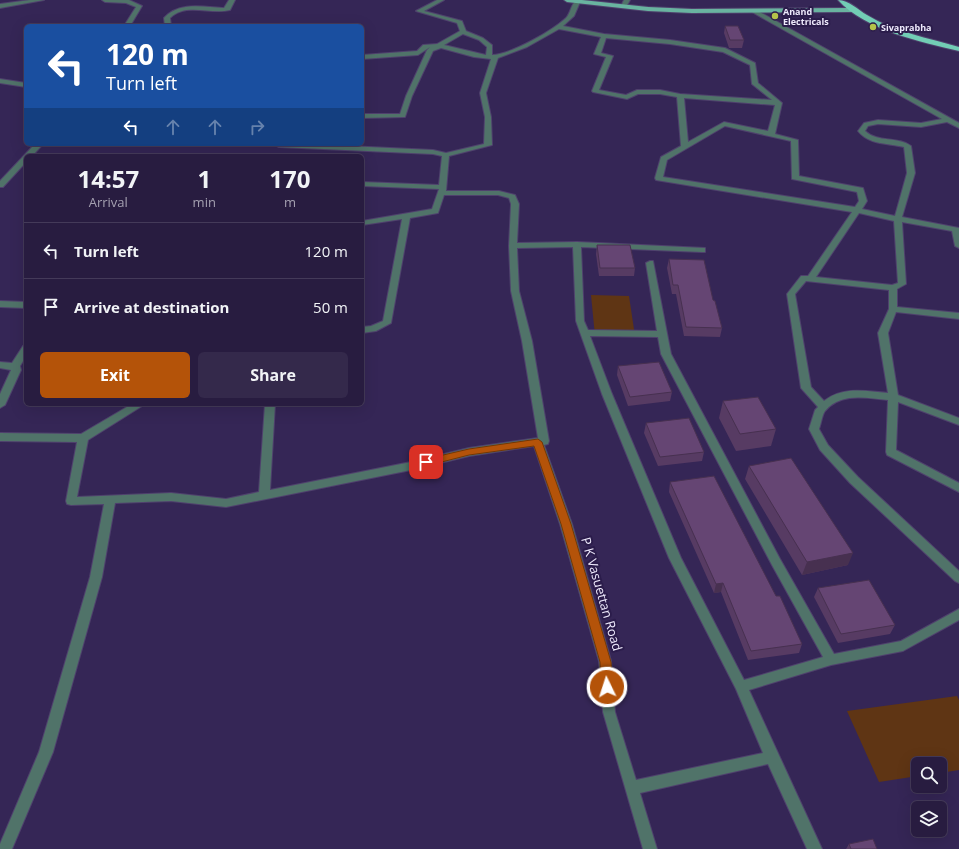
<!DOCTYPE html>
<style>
body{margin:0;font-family:"Open Sans",sans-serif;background:#34294b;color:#f1f3f6;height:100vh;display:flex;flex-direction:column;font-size:15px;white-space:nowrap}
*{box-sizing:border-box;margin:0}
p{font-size:13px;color:#a5a1b1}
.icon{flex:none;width:22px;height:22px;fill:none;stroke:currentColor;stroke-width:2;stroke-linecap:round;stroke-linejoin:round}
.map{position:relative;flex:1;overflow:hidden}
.details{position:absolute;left:24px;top:154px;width:340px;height:252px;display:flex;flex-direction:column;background:#281c40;border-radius:6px;box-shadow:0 4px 16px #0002,0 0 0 1px #443a59}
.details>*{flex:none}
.top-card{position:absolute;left:24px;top:24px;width:340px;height:122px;border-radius:6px;box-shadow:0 4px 16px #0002,0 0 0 1px #443a59;background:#1a4fa0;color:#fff;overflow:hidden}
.controls{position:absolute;left:911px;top:757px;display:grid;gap:8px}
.controls a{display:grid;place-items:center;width:36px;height:36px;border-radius:6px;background:#281c40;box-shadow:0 4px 16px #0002,0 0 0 1px #443a59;font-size:20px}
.pin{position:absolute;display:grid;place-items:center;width:34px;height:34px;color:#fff;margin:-17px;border-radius:8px;box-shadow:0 2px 6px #0006}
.me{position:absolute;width:44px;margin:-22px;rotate:356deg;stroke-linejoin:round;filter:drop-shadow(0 0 3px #0008)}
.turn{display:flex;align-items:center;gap:14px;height:84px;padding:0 16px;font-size:18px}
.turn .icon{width:52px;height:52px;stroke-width:2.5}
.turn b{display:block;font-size:28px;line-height:34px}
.lanes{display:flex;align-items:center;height:38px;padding:0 16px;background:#0003;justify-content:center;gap:20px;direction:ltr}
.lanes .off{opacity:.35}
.eta{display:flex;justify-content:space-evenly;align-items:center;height:68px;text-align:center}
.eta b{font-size:24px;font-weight:700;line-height:28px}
.cta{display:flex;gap:8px;margin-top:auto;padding:8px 16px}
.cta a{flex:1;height:46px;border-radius:6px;background:#b45309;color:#fff;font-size:16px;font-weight:700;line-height:46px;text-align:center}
.cta a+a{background:#34294b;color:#f1f3f6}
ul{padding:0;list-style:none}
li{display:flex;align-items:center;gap:12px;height:56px;padding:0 16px;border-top:1px solid #443a59}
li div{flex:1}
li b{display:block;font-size:15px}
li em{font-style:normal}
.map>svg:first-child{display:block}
.green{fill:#5f3514}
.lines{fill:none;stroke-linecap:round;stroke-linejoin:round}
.minor-casing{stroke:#4f416d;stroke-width:2}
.major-casing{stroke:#4f416d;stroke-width:2}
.highway-casing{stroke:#4f416d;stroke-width:2}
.minor{fill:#507369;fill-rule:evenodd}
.major{fill:#69b3a0;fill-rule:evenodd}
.highway{fill:#72cdb5;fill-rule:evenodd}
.wall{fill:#573b63}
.shaded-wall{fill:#473050}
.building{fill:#654573;stroke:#473050}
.route{fill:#b45309;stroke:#753606}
.poi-dot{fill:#b4c24a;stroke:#2b1c4b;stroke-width:1.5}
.labels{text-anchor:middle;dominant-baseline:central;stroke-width:4;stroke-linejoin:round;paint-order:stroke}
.far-poi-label{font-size:9px;font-weight:bold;fill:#eeeafc;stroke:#2b1c4b;text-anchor:start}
.near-street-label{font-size:13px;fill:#eeeafc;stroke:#2b1c4b}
</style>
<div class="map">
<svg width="959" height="849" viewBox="0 0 959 849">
<rect width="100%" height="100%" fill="#352656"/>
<g class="green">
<polygon points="591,295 629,296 635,336 595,336"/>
<polygon points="957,696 959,700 959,770 940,773 940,764 918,764 918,776 879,782 847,711"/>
</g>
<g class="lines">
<g class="minor-casing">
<g id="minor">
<polygon points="30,0 44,0 0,8 0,4"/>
<polygon points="102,0 129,0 142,6 130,26 124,26 136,7 126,3 105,2"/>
<path d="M229,0H235L230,10C210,15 186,2 170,18L171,26H165L164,18C179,1 204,7 224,8Z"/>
<path d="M437,0H444L424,11L462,21L466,31L483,38L492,45V55C512,54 552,31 566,18C571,13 571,3 577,0L580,2L574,16L563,26L604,34L670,40L725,48L755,63L758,83L782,103L775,134L798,140L799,176L863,188L867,201L862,209L895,216L907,173L904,147C887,143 869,145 858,131L864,123L878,120L921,123L942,119L752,12V10H756L959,123V128L947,122L921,127L878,124L868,126L865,131C878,143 898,136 911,146L915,173L902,217L959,228V248L955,246L952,231L902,222L906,284L897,289V307L959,313V319L896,312L888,333L898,395L959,418V425L898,402L896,450L959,483V492L887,455L886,452L888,400C866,398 841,392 825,411C822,415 821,424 819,429L828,445L858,477L959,571V583L955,581L850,483L820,450L809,429L815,410L818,407L801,388L787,294L801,276H808L852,212L656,180L655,178L661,157L681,146L677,97L660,94H638L627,99L593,92L592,91L606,57L594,54L601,37L559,29L527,47L498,58L486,93L491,117L492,145L449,156L446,191H499L515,195L519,204L517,243L577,242L705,248V252H702L581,247L584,321L588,330L657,331L646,263L650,261H653L671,354L780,559L834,654L901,641L959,609V620L903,651L831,665L749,690L822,849H807L768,764L640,793L657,849H643L603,712L599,661L560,524L534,446L469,456L411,470L226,507L171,501L115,503L102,577L53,752L12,849H0V844L39,752L90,577L104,504L71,505L67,504L66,501L77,442L0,441V433L81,434L132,404H144L142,406L88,440L77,497L171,493L226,499L259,492L265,404H275L270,490L411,462L469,448L538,438L522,341L511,291L509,246L511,204L509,198L498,195H444L438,213L410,218L391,323L376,331L362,333V327L371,326L383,321L402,219L362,225V221L432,209L439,189L362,186V182L439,185L442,156L433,154L279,147L275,145L304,144L433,150L446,153L484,144L485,117L480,93L491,59L474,57L441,48L433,51L412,96L405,117L362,118V114H400L406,96L427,50L430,47L418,55L362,59V55L417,51L423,45L437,44L460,31L457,23L416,11ZM463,34L479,40L487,47L486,55L444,45ZM606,38L670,44L723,52L750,65L752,84L772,100L680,94L660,90H637L626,95L599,90L613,56L601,53ZM684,98L775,105L768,131L724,122L688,142ZM725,126L791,141L792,179L857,192L859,201L855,207L663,177L667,160ZM859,213L894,221L898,283L892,285L816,277ZM573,247L576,321L602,394L669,558L736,689L763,753L636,780L615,712L611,661L572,524L544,445L548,444L549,441L532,341L519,291L517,248ZM806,281L889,290V309L878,333L888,393C865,391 843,386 824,401L811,387L795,294ZM590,336L658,337L661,354L772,565L823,657L744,680L681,558L612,394Z"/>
<polygon points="624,0 630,0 626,7 624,8 621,6"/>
<polygon points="0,79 26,83 26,87 0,83"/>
<polygon points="35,144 43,144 32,156 26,156 26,162 3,187 0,187 0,181"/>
<polygon points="0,301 26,302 26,308 0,307"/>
<polygon points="26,345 26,356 20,366 21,370 5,405 0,408 0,394 11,370 0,368 0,362 12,363 23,346"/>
</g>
</g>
<g class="major-casing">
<polygon id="major" points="564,0 582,0 648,7 692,9 851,8 854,10 851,12 692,13 648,11 567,2"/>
</g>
<g class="highway-casing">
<path id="highway" d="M838,0C849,0 858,10 867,15C895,32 928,38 959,47V51C921,42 865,30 838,0Z"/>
</g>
<use href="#minor" class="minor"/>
<use href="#major" class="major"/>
<use href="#highway" class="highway"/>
</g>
<g class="wall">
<polygon points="725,26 744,40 742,48 729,48 724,33"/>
<polygon points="597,245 635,268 634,276 599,276 596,254"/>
<polygon points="669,259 713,300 722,328 720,337 684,336 676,294 672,294 667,268"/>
<polygon points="618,366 672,392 670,401 628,406 617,375"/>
<polygon points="723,401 776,429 771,446 736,451 719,418"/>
<polygon points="646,423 704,452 702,461 658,466 644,433"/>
<polygon points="749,466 848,565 802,575 745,479"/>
<polygon points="670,482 776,596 802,644 799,653 748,660 721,592 714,593 669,492"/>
<polygon points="818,588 895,625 890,634 838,643 814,597"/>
<polygon points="849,844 877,849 846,849"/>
</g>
<g class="shaded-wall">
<polygon points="853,553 848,565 802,575 807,562"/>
<polygon points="723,583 721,592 714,593 716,584"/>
</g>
<g class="building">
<polygon points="725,26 738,26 744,40 730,40"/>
<polygon points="597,245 630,245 635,268 600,268"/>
<polygon points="669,259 704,260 713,300 715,301 722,328 686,327 678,285 673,285"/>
<polygon points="659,362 672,392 630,397 618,366"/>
<polygon points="758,397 776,429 740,434 723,401"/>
<polygon points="689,418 704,452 660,457 646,423"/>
<polygon points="791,458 853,553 807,562 749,466"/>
<polygon points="714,476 776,596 780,596 802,644 751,651 723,583 716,584 670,482"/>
<polygon points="869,580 895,625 841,634 818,588"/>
<polygon points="873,839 877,849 851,849 849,844"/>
</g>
<polygon class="route" points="538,439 542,442 571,524 611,662 613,687 611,690 607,692 603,690 601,687 600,662 561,524 534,446 469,455 426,466 421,462 426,459 469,449"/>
<g class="poi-dot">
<circle cx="775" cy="16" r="4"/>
<circle cx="873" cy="27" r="4"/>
</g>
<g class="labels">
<g class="far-poi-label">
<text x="783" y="11">Anand<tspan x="783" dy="10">Electricals</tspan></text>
<text x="881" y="27">Sivaprabha</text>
</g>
<g class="near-street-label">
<text transform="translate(602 594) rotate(74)">P K Vasuettan Road</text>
</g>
</g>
</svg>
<div class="controls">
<a><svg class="icon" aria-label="search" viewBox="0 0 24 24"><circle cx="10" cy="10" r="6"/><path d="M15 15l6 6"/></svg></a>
<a><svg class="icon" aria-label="layers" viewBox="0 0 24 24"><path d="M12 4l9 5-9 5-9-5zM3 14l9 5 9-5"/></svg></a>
</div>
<div class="pin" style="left:426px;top:462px;background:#d93025"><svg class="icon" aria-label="arrive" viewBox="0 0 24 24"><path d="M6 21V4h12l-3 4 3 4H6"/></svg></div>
<svg class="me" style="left:607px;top:687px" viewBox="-20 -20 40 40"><circle r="17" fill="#b45309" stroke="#fff" stroke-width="3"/><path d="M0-11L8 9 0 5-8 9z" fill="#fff"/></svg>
<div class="top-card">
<div class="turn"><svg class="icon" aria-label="left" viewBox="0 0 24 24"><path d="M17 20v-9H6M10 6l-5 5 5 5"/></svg><div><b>120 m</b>Turn left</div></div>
<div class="lanes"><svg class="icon" aria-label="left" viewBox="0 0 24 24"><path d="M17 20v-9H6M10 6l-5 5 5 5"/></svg><svg class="icon off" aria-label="ahead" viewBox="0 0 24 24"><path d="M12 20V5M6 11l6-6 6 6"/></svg><svg class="icon off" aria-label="ahead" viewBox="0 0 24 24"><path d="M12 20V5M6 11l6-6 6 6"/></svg><svg class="icon off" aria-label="right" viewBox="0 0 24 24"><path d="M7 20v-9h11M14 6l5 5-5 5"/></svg></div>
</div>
<section class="details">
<div class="eta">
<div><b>14:57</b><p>Arrival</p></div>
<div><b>1</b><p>min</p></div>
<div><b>170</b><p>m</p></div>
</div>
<ul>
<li><svg class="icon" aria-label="left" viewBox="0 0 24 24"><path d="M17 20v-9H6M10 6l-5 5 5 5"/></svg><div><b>Turn left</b></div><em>120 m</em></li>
<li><svg class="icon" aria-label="arrive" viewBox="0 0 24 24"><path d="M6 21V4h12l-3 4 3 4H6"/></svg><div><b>Arrive at destination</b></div><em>50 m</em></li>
</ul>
<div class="cta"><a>Exit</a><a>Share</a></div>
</section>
</div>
